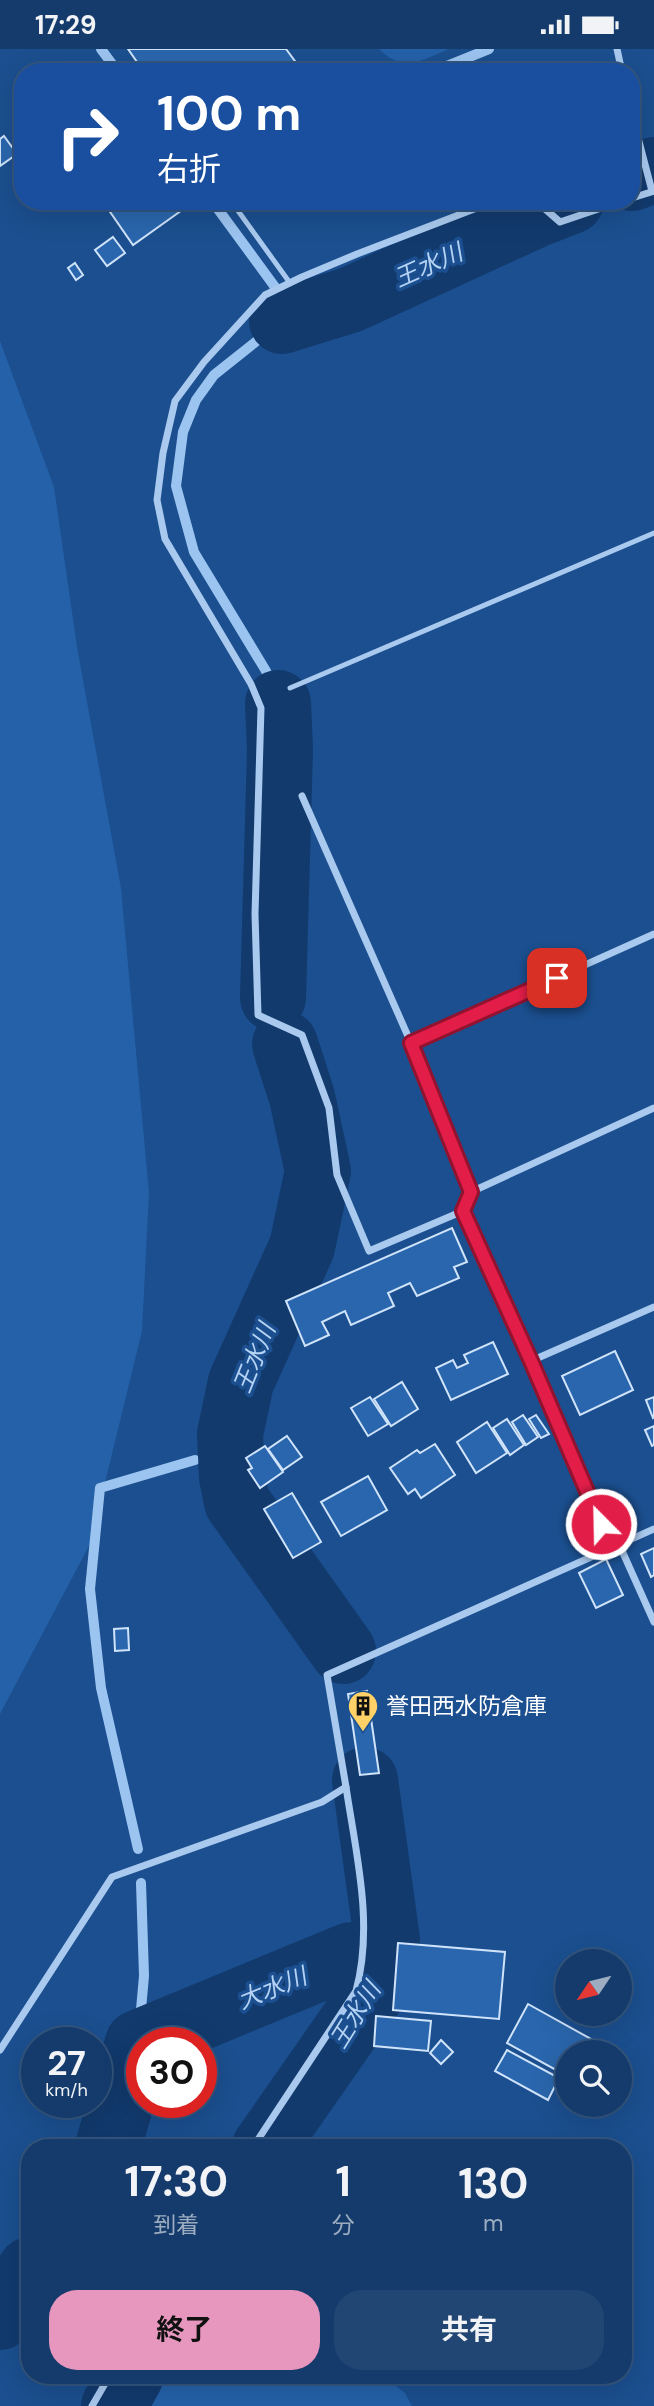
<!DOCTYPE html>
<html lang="ja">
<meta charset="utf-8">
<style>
body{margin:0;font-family:"DM Sans","Noto Sans JP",sans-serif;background:#214673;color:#f1f3f6;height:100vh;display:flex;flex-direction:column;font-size:26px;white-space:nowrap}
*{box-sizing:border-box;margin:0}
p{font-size:23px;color:#9dadc1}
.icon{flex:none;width:38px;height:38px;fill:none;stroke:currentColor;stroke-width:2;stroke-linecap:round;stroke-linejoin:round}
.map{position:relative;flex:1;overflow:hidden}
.drawer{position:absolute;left:21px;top:2090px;width:611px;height:245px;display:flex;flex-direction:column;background:#143b6b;border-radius:28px;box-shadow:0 7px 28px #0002,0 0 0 2px #33557e}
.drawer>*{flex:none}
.hud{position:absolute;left:14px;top:14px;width:626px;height:147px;border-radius:28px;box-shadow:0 7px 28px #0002,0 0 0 2px #33557e;background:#1a4fa0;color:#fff;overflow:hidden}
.needle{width:46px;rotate:235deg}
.controls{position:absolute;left:555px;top:1900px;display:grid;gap:14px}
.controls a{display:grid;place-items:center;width:77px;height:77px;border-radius:50%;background:#143b6b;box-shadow:0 7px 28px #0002,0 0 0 2px #33557e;font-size:35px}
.speed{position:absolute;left:21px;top:1978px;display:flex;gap:14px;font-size:35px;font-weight:700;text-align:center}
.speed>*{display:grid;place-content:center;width:91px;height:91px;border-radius:50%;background:#143b6b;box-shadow:0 7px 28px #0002,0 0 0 2px #33557e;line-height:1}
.speed small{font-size:18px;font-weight:400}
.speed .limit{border:10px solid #d22;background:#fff;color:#111}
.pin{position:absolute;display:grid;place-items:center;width:60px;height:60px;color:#fff;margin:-30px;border-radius:14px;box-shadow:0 4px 10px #0006}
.me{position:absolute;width:77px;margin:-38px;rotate:337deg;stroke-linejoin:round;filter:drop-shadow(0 0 5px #0008)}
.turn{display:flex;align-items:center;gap:24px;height:147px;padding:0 28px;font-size:32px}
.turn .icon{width:91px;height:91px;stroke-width:2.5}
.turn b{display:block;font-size:49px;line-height:60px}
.eta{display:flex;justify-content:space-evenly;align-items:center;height:119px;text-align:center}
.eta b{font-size:42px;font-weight:700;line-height:49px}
.cta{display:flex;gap:14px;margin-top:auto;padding:14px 28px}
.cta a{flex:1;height:80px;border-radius:28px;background:#e797bd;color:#111;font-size:28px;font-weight:700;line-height:80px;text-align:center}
.cta a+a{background:#214673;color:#f1f3f6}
.status{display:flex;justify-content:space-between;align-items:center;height:49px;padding:0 35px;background:#143b6b;direction:ltr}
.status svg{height:19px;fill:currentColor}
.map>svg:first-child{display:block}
.green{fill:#2461a8}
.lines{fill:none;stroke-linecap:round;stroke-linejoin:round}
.stream{stroke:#9cc4f0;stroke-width:10}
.river{stroke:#123a6d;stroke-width:66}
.building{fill:#2a66ad;stroke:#cfe3fa;stroke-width:2}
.lane{stroke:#a9c9ee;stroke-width:5}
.street{stroke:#a9c9ee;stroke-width:7}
.route-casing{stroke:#92132f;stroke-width:18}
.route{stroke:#e11d48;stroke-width:12}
.labels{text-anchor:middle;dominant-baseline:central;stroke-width:7;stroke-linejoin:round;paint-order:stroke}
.poi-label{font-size:23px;fill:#fff;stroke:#1b4f8f;text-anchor:start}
.water-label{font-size:24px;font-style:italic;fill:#b5d3f5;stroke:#1b4f8f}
</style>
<div class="status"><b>17:29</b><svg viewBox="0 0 49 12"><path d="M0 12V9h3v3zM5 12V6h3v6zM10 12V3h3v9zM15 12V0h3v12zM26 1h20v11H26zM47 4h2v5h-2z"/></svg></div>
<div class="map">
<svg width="654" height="2357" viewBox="0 0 654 2357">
<rect width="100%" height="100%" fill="#1b4f8f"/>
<g class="green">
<path d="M379,0H449C421,11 404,25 379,0Z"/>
<polygon points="0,292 54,438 77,598 121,839 149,1144 142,1282 90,1495 0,1665"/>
<polygon points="135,2326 382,2326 405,2344 412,2357 119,2357"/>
</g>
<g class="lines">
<g class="stream">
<polyline points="101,0 118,23"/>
<polyline points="432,23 489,0"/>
<polyline points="212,152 275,238 282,272 214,326 196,351 183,383 176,437 194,503 266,622 278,654"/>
<polyline points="223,1404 230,1402"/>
<polyline points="138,1800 101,1639 90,1540 100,1439 195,1411"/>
<polyline points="138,1994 144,1927 141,1834"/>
</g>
<g class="river">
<polyline points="632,129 654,121"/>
<polyline points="282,272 350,251 535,166 571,152"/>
<polyline points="273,949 280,701 278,654"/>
<polyline points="285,995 302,1048 318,1122 302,1198 241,1333 230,1385 232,1428 237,1453 343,1602"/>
<polyline points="108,2098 138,1994 351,1906"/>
<polyline points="265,2098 378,1936 387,1891 365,1731"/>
<polyline points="0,2268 30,2221"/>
<polyline points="114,2357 131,2326"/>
</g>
</g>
<g class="building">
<polygon points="128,0 286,0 303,23 163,23 161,21 159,23 144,23"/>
<polygon points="4,87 17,105 0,117 0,90"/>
<polygon points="114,152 191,152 192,154 133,196 106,157"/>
<polygon points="113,188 125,204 107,217 95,201"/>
<polygon points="75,214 83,226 76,231 68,219"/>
<polygon points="452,1179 467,1213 454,1218 459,1229 417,1247 410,1234 388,1244 394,1257 351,1276 345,1262 322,1273 329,1286 305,1297 286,1252"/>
<polygon points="493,1293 508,1325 451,1351 436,1319 453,1311 457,1319 468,1314 464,1306"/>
<polygon points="615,1302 633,1341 580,1366 562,1327"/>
<polygon points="402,1333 418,1360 391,1377 374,1350"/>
<polygon points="370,1348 388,1375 368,1387 351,1359"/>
<polygon points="654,1348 654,1368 653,1369 646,1351"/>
<polygon points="523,1366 538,1388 526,1396 512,1373"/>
<polygon points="536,1366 549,1385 541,1389 529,1370"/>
<polygon points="507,1370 524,1396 510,1406 493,1379"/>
<polygon points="487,1373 507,1404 476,1424 457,1393"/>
<polygon points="654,1377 654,1396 652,1397 645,1381"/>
<polygon points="287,1387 302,1408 283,1421 268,1400"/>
<polygon points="435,1395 455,1426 421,1449 415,1440 408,1445 390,1419 417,1401 420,1404"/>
<polygon points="265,1397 283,1423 260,1439 248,1421 252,1419 246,1409"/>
<polygon points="368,1427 387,1461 341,1487 321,1453"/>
<polygon points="292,1444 321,1493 293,1509 264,1460"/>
<polygon points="654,1499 654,1526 651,1528 641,1505"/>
<polygon points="606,1510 623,1546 596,1559 579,1524"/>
<polygon points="128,1579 129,1601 115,1602 114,1580"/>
<polygon points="367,1642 379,1724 360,1726 348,1645"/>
<polygon points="398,1894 505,1903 499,1970 393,1961"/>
<polygon points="528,1955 609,2000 607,2004 567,2004 567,2027 507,1994"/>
<polygon points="376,1967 431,1972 428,2002 374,1997"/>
<polygon points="441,1991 453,2003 441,2015 430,2004"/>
<polygon points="507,2001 559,2029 548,2051 495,2022"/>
</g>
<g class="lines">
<g class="lane">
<polyline points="231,152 290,234"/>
<polyline points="290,639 654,484"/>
</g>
<g class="street">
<polyline points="617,0 622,23"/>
<polyline points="632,66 652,142"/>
<polyline points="632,149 654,142"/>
<polyline points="536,152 560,173 622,152"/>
<polyline points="302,747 411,994 471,1143 463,1162 531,1312 611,1499"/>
<polyline points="411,994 654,885"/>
<polyline points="471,1143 654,1059"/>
<polyline points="463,1162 369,1202 337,1126 329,1059 302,986 258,966 255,865 261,659 251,635 165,490 157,451 163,404 175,352 204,313 265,246 302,228 357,205 495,152"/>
<polyline points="531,1312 654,1258"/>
<polyline points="619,1495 654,1573"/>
<polyline points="0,2001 112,1828 322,1753 346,1738 327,1626 654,1480"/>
<path d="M253,2098L356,1942C374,1875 356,1805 346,1738"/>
<polyline points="92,2357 110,2326"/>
</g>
</g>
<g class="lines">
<g class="route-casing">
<polyline id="route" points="557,929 411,994 471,1143 463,1162 531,1312 601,1475"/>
</g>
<use href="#route" class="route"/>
</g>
<defs>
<g id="building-pin" transform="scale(1.575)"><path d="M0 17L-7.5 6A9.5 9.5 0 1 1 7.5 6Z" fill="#ffd166" stroke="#1b4f8f"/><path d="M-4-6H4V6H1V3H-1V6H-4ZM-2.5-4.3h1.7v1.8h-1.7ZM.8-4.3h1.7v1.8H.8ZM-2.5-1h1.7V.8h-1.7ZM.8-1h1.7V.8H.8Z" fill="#111"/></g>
</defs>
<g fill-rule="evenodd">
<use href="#building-pin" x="363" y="1657"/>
</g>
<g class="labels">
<g class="poi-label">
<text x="386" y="1657">誉田西水防倉庫</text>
</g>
<g class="water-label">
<text transform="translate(428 216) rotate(-24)">王水川</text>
<text transform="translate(254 1309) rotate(-68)">王水川</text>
<text transform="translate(272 1939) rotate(-22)">大水川</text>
<text transform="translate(355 1966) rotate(-58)">王水川</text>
</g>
</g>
</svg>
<div class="controls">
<a><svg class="needle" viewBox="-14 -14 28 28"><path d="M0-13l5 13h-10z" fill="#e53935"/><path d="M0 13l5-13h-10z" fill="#9dadc1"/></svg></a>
<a><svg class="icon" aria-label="search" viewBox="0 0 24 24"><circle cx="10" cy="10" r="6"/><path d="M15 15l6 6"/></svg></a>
</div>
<div class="speed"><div>27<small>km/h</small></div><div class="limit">30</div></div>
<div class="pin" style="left:557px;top:929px;background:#d93025"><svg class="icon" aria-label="arrive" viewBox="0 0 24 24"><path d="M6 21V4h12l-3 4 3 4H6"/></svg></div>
<svg class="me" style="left:601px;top:1475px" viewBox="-20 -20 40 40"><circle r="17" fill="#e11d48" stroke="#fff" stroke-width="3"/><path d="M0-11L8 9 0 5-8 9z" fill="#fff"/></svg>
<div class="hud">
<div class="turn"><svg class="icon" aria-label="right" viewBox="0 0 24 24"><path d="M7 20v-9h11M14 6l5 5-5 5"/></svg><div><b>100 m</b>右折</div></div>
</div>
<section class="drawer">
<div class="eta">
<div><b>17:30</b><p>到着</p></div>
<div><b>1</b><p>分</p></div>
<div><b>130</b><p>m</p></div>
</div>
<div class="cta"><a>終了</a><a>共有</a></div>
</section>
</div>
